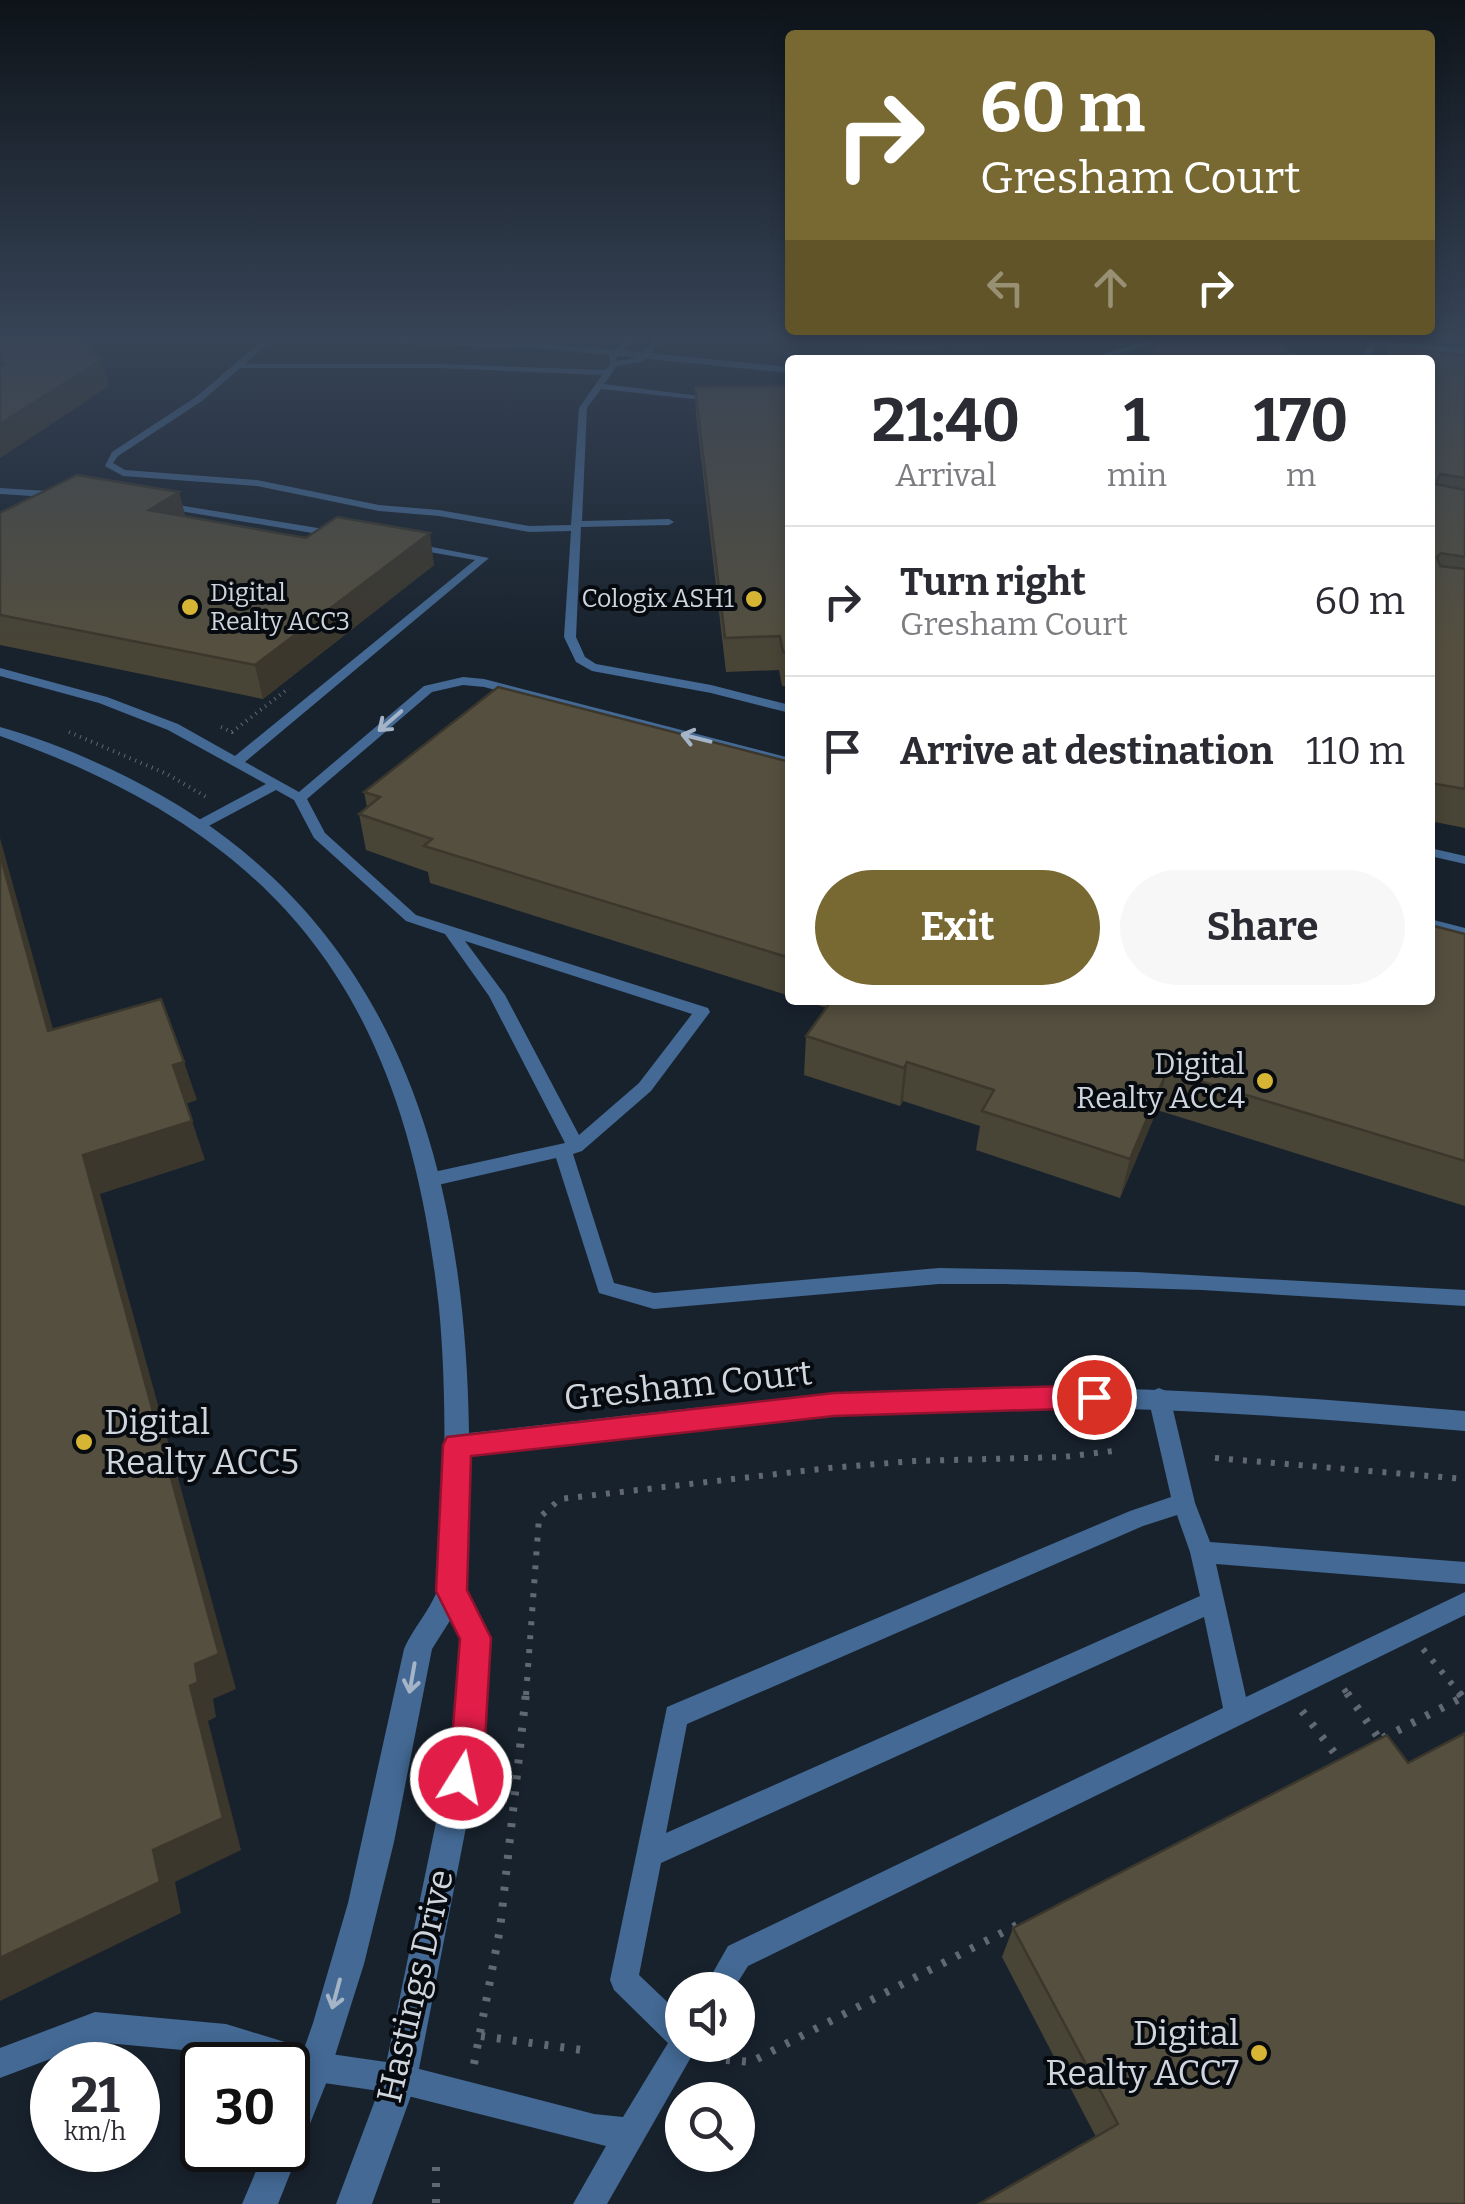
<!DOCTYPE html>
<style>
body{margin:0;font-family:Bitter,serif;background:#f7f7f7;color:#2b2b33;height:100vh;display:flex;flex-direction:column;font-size:38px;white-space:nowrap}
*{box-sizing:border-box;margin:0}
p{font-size:32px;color:#7c7c81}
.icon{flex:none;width:55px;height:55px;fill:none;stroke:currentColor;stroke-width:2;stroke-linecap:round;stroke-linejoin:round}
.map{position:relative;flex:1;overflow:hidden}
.panel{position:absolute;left:785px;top:355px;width:650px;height:650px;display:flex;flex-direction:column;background:#fff;border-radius:10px;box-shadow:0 5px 15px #0003}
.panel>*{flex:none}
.banner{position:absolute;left:785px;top:30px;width:650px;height:305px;border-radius:10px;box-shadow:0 5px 15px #0003;background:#786933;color:#fff;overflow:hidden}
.fabs{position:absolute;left:665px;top:1972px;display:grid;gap:20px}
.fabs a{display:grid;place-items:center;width:90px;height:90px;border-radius:50%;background:#fff;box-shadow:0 5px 15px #0003;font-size:50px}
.speed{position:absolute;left:30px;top:2042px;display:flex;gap:20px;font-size:50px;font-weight:700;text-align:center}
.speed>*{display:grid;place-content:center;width:130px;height:130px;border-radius:50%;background:#fff;box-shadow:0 5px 15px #0003;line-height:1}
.speed small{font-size:25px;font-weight:400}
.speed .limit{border:5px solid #111;border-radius:15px;background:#fff;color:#111}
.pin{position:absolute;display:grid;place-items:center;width:85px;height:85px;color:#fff;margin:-42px;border:5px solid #fff;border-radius:50%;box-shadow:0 2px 10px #0007}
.me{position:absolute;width:110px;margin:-55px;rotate:10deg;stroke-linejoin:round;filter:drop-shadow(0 0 8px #0008)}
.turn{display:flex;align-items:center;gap:35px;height:210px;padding:0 30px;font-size:45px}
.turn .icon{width:130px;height:130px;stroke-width:2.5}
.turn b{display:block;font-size:70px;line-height:85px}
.lanes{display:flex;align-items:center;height:95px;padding:0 30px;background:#0003;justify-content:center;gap:50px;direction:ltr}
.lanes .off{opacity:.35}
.eta{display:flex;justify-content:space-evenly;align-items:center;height:170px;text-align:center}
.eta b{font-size:60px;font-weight:700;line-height:70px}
.primary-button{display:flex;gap:20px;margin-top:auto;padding:20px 30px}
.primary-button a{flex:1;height:115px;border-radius:60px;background:#786933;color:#fff;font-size:40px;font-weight:700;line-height:115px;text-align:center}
.primary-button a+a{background:#f7f7f7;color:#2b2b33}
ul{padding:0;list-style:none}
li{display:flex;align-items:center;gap:30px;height:150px;padding:0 30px;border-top:2px solid #e1e1e2}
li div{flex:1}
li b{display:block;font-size:38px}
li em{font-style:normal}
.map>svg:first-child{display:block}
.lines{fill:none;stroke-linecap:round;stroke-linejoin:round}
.path-far2{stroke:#606872;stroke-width:4;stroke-dasharray:1 5;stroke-linecap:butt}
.path-far1{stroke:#606872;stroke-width:6;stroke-dasharray:4 10;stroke-linecap:butt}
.path{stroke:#606872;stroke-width:8;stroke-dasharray:4 12;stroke-linecap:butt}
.lane{fill:#436994;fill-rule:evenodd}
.street{fill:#436994;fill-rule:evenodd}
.wall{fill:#484436}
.shaded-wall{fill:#3b372c}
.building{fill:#544f3f;stroke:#3b372c;stroke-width:2.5}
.oneway{stroke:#a5b5c7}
.route{fill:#e11d48;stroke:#92132f;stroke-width:2.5}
.poi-dot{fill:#d6b534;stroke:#070b10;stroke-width:4}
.labels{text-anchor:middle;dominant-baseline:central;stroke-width:8;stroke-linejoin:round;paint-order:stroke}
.far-poi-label{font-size:25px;fill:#cfd5dd;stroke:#070b10;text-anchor:start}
.poi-label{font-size:30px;fill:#cfd5dd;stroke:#070b10;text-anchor:end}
.near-street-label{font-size:35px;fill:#cfd5dd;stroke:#070b10}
.near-poi-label{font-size:35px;fill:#cfd5dd;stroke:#070b10;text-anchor:start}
</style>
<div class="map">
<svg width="1465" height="2204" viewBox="0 0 1465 2204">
<rect width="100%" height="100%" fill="#18222d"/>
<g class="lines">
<g class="path-far2">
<polyline points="221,727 232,732 289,688"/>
<polyline points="69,732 167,774 208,798"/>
</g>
<g class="path-far1">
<polyline points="1215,1458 1465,1479"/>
<polyline points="1423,1649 1461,1695"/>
<polyline points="1344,1689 1348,1695"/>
<polyline points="526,1695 539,1518 560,1499 829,1468 914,1461 1063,1457 1113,1451"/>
</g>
<g class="path">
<polyline points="1347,1693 1380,1740"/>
<polyline points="1459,1693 1462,1697"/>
<polyline points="1302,1711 1340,1760"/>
<polyline points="1383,1738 1465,1696"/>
<polyline points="481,2036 589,2051"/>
<polyline points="726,2060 751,2062 1017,1925"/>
<polyline points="474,2064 500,1929 526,1693"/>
<polyline points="436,2167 436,2204"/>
</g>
<g class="lane">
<path d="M264,339L272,340L245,364H439L605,370L610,364L609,355L627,339H636L616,358L617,361L636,358L656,339H665L642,362L617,366L604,384L724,399L720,402L601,389L587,408L582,521L669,519L674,522L669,525L581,527L576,637L585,657L596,664L711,685L790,705V713L711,693L592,671L576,662L564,637L571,531L529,532L439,516L379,511L257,486L123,476L105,466L112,452L196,397ZM240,368H439L602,375L579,408L571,525L529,526L439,510L379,505L257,480L125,470L113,463L118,456L202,401Z"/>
<polygon points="1369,343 1376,345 1369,360 1361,360"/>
<polygon points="1264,351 1329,358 1333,360 1261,355"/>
<polygon points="0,488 64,492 69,495 64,498 0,494"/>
<polygon points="160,502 336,531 341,534 336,537 156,507 155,505"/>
<path d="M411,543L489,558L245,762L299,792L424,686L463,677L484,679L790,758V766L484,687L463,685L432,692L307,799L325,833L416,915L708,1008L710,1012L651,1091L582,1151L573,1154L614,1283L654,1293L939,1268L1137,1272L1465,1290V1306L1202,1290L1005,1284H939L654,1309L599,1293L556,1158L429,1187L422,1185L420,1180L422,1175L429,1173L565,1143L489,996L445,934L406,921L314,838L294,800L276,790L203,829H193V823L266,784L168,730L99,703L0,676V668L107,697L178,724L235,756L475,560L407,548V544ZM465,941L692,1014L639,1083L579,1135L505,995Z"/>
<polygon points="1430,848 1465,856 1465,864 1430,856"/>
<polygon points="1430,919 1465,928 1465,938 1430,929"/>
<path d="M1159,1388L1166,1391L1170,1397L1195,1503L1210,1542L1465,1562V1584L1216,1564L1246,1697L1465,1592V1615L748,1966L733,1990H703L728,1946L1223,1708L1204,1617L661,1863L639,1975L682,2016V2045H698L607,2204H573L606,2146L400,2094L317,2082L288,2073V2065H263L226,2054L95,2042L0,2078V2048L95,2012L226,2024L317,2052L400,2064L594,2114L623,2117L668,2043L614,1990L610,1980L667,1707L1130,1511L1171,1497L1148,1397L1152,1391ZM1177,1515L1190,1552L1200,1596L666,1833L687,1724L1143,1526Z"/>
</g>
<g class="street">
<polygon points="256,339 547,343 790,367 790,373 547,349"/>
<polygon points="1151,339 1167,339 1099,360 1084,360"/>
<polygon points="1331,339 1367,339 1465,349 1465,355"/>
<path d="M0,727C44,739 86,757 127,777C391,908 465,1156 469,1433C635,1415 800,1392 967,1388C1133,1384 1299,1397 1465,1411V1431C1299,1417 1133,1404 967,1408C800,1412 635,1436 470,1454L469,1564L465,1590L490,1638L483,1740L417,2079L372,2204H336L383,2079L453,1740L462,1639L451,1619L432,1649L394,1842L364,1964L327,2081L278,2204H242L265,2150H288V2095L313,2023L348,1903L404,1649C414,1626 435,1605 440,1581C444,1554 443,1525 444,1498C445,1435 445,1371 439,1308C406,1005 291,839 0,736Z"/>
</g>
</g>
<g class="wall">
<polygon points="857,339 988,339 980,347 942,345 937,349 904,350 857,344"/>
<polygon points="1388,347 1465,355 1465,828 1430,821 1430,360 1385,360"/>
<polygon points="790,386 790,686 782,686 779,670 726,672 696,415 695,387"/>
<polygon points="179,492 185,516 434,565 263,699 0,645 0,513"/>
<polygon points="790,762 790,996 430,883 428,872 366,850 359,814 367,807 364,792"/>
<polygon points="1465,934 1465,1206 1157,1110 1120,1198 976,1150 980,1126 903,1101 900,1106 804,1075 806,1036 827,1008 803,1000 1430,1000"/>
<polygon points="1408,1763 1465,2204 1096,2137 1002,1957 1013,1928"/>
</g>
<g class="shaded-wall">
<polygon points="937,339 942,339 942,345 937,349"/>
<polygon points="102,359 109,386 0,458 0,424"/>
<polygon points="179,492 187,522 149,510"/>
<polygon points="430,533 434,565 263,699 255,665"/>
<polygon points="0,838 64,1069 48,1031 0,854"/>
<polygon points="184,1062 197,1100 186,1104 173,1065"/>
<polygon points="907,1062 903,1101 900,1106 904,1068"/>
<polygon points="1167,1071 1157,1110 1120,1198 1130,1159"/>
<polygon points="192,1121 205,1160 100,1194 236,1689 213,1699 216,1717 208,1721 241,1850 175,1882 181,1913 0,2001 0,1958 153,1850 190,1686 83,1155"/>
</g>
<g class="building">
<polygon points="0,339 80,339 102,359 0,424 0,368 5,365 0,360"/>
<polygon points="1193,339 1275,339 1290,341 1284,360 1150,360 1158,343 1189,346"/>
<polygon points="1388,347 1465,355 1465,478 1440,474 1436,484 1465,490 1465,557 1441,553 1437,557 1440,566 1465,569 1465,789 1430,783 1430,360 1386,360"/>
<polygon points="790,386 790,652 783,652 780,636 725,638 695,387"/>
<polygon points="77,475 179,492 149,510 306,538 337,517 430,533 255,665 0,615 0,513"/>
<polygon points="498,687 790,762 790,958 424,846 432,839 359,814 380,797 364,792"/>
<polygon points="0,854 48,1031 161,999 184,1062 173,1065 192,1121 83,1155 219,1654 195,1664 198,1682 190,1686 223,1818 153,1850 160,1882 0,1958"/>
<polygon points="1430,925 1465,934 1465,1161 1167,1071 1130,1159 982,1111 994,1090 907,1062 904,1068 806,1036 832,1000 1430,1000"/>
<polygon points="1465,1733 1465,2204 979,2204 1118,2124 1013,1928 1387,1735 1408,1763"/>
</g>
<defs><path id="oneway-shaft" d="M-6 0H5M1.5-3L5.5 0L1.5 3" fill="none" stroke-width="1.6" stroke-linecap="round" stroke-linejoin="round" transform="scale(2.5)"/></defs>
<g class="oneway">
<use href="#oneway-shaft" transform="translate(390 721) rotate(139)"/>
<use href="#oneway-shaft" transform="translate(696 738) rotate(-166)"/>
<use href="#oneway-shaft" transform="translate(412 1678) rotate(100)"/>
<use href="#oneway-shaft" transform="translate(336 1994) rotate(105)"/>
</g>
<linearGradient id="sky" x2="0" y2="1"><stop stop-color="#0d1319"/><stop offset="0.52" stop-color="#374457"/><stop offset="1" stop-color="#374457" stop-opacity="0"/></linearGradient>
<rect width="1465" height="648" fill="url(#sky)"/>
<polygon class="route" points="1094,1385 1104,1389 1108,1397 1104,1405 1094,1408 834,1416 471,1456 467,1590 491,1638 485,1740 473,1790 461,1795 449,1790 444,1778 452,1740 460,1639 436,1591 443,1445 447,1437 834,1393"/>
<g class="poi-dot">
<circle cx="754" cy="599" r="10"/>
<circle cx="190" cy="607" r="10"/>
<circle cx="1265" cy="1081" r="10"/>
<circle cx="84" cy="1442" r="10"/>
<circle cx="1259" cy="2053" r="10"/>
</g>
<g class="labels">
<g class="far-poi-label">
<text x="210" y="593">Digital<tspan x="210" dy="29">Realty ACC3</tspan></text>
<text x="734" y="599" text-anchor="end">Cologix ASH1</text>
</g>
<g class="poi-label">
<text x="1245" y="1064">Digital<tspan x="1245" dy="34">Realty ACC4</tspan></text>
</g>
<g class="near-street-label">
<text transform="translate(688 1385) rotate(-6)">Gresham Court</text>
<text transform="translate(415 1986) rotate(-77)">Hastings Drive</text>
</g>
<g class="near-poi-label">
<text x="104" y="1422">Digital<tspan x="104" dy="40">Realty ACC5</tspan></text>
<text x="1239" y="2033" text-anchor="end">Digital<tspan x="1239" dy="40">Realty ACC7</tspan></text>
</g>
</g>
</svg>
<div class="fabs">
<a><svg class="icon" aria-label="sound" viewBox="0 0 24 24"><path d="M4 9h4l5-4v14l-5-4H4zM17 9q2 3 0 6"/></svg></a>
<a><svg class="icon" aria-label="search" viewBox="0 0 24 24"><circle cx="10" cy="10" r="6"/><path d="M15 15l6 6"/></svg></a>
</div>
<div class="speed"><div>21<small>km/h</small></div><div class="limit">30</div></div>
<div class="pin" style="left:1094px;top:1397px;background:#d93025"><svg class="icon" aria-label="arrive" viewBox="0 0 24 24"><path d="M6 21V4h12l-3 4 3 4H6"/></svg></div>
<svg class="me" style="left:461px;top:1778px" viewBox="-20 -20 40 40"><circle r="17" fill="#e11d48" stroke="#fff" stroke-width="3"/><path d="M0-11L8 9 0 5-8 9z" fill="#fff"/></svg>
<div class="banner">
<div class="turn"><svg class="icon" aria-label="right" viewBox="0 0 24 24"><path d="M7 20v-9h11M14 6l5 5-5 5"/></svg><div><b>60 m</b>Gresham Court</div></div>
<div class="lanes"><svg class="icon off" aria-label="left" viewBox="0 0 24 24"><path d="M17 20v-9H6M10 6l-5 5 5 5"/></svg><svg class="icon off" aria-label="ahead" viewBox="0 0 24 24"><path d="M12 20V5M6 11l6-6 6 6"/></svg><svg class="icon" aria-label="right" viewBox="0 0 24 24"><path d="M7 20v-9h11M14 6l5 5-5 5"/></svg></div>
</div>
<section class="panel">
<div class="eta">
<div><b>21:40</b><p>Arrival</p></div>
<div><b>1</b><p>min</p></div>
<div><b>170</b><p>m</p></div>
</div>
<ul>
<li><svg class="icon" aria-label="right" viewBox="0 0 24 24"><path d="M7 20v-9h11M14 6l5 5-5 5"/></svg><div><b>Turn right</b><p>Gresham Court</p></div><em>60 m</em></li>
<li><svg class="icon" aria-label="arrive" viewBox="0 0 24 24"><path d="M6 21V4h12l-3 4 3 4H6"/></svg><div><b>Arrive at destination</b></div><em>110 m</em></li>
</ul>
<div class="primary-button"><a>Exit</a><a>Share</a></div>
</section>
</div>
